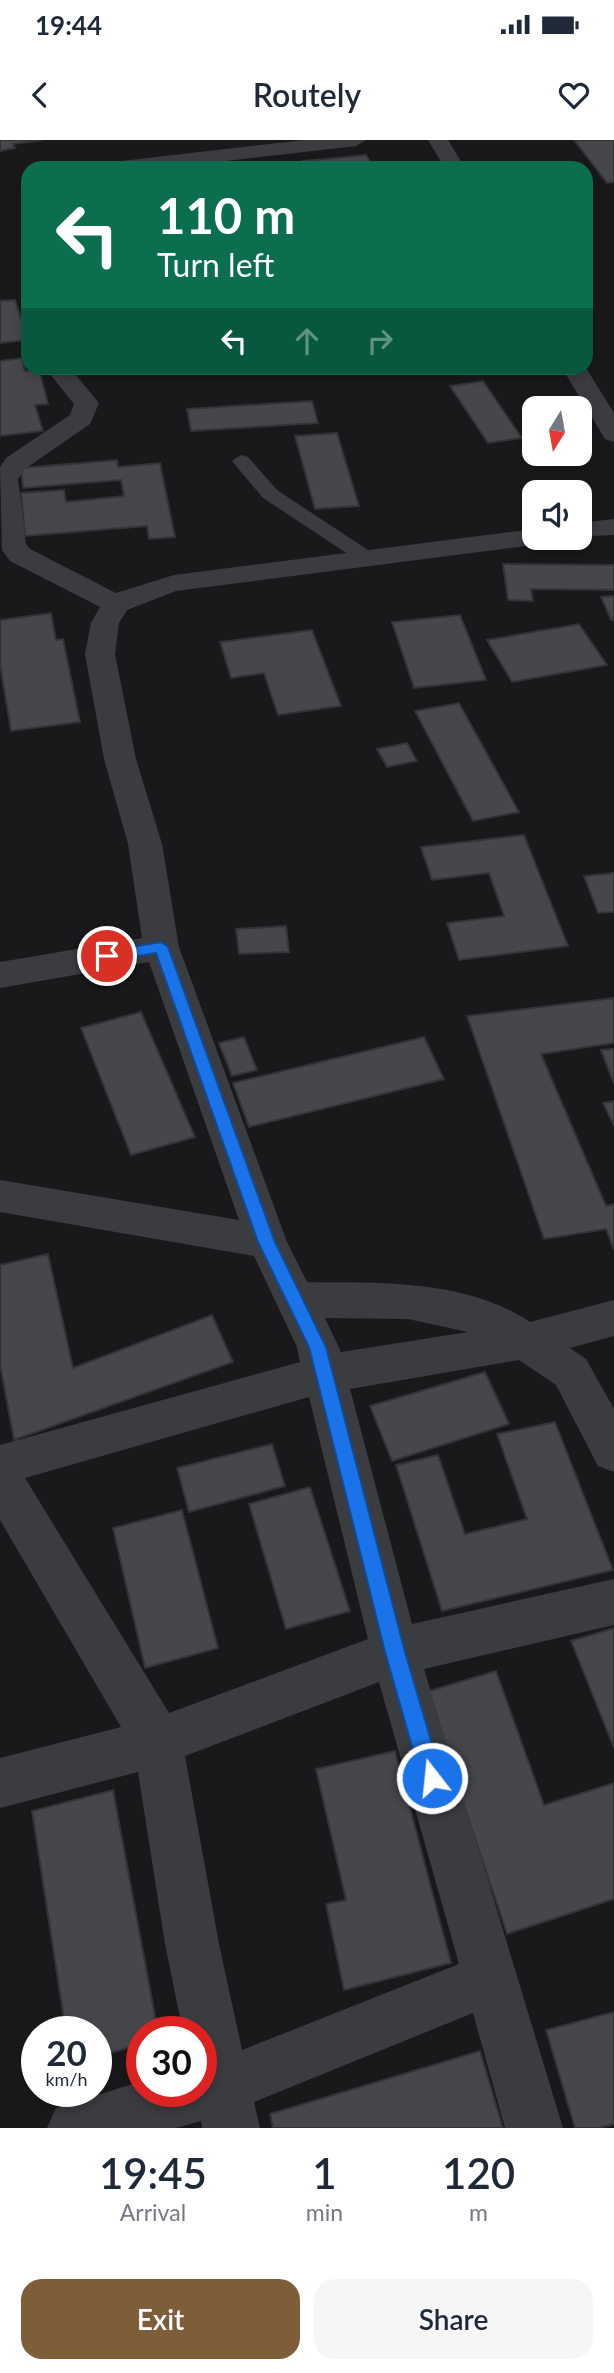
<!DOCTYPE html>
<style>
body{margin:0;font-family:Lato,sans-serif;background:#f6f6f7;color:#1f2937;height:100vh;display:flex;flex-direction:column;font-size:26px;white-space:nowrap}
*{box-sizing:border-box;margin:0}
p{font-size:23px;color:#747a83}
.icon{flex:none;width:38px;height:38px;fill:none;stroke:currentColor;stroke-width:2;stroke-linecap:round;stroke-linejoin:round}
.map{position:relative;height:1988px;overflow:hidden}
.side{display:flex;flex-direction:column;background:#fff;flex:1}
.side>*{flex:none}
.guide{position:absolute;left:21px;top:21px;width:572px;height:214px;border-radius:21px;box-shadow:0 4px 10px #0003;background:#0b6e4f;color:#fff;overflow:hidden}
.needle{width:46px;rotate:191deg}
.tools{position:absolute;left:522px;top:256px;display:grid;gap:14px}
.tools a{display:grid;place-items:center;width:70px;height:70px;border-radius:14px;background:#fff;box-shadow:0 4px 10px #0003;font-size:35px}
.speed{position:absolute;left:21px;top:1876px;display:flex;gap:14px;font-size:35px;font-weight:700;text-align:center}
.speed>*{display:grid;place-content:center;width:91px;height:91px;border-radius:50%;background:#fff;box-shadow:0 4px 10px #0003;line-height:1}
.speed small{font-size:18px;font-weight:400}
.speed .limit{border:10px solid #d22;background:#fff;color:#111}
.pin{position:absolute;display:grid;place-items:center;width:60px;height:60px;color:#fff;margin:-30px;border:4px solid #fff;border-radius:50%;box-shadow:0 2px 7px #0007}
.me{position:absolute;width:77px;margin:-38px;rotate:344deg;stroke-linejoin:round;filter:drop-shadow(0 0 5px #0008)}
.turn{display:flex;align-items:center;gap:24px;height:147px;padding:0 21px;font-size:32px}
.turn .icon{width:91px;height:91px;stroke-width:2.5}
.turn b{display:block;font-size:49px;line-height:60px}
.lanes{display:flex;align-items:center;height:66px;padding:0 21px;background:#0003;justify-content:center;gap:35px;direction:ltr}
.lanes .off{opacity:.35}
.eta{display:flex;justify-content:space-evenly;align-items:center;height:119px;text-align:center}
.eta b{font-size:42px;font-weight:600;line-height:49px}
.cta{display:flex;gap:14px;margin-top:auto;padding:14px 21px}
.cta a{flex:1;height:80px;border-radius:21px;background:#7e5d39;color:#fff;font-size:28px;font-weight:600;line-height:80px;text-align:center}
.cta a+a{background:#f6f6f7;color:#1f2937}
.status{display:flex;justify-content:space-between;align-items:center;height:49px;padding:0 35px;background:#fff;direction:ltr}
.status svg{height:19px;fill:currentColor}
header{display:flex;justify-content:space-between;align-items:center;height:91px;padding:0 21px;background:#fff;font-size:32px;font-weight:600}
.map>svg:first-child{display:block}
.building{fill:#45474b;stroke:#333337;stroke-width:2}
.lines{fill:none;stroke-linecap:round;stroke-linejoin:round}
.lane{fill:#3a3c40;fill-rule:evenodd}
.street{fill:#3a3c40;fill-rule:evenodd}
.route{fill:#1a73e8;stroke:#114b97;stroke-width:2}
</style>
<div class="status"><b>19:44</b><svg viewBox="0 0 49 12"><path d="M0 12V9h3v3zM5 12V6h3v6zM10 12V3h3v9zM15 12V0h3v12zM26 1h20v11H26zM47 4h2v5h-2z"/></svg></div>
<header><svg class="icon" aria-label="back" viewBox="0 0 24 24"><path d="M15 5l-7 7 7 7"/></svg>Routely<svg class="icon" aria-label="heart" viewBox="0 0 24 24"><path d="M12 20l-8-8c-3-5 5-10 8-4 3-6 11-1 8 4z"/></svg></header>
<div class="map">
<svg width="614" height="1988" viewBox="0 0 614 1988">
<rect width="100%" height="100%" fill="#19191b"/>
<g class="building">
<polygon points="0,0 43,0 13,4 15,8 0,11"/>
<polygon points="574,0 614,0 614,42 607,43"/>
<polygon points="366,15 374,28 307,28 303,21"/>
<polygon points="15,160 28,200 0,203 0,161"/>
<polygon points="22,218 25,231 39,229 48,264 35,265 43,291 0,296 0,221"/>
<polygon points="483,241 522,298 488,303 450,246"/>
<polygon points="312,261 318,283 191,291 187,269"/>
<polygon points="337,293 359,366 315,369 295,296"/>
<polygon points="117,320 118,327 160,323 175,397 149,399 147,386 25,396 21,353 64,350 66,362 124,356 121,340 23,348 21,328"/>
<polygon points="503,424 614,425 614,450 531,449 533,461 508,460"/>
<polygon points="614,456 614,480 611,480 601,457"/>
<polygon points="51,473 56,500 63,499 80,582 11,591 0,525 0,480"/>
<polygon points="460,475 486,540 414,548 392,482"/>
<polygon points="579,484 607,525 512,542 487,500"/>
<polygon points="312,490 341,566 278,575 264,533 231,538 220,502"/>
<polygon points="459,563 519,672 473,681 415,571"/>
<polygon points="407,603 417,621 387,627 377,609"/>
<polygon points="524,695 568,806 459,820 447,783 504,776 489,733 432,740 421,707"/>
<polygon points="614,733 614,772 598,773 584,736"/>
<polygon points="286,786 289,812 239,814 236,789"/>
<polygon points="614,858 614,903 541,914 606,1066 614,1064 614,1110 606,1089 544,1099 467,876"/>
<polygon points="141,872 195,997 131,1015 81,888"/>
<polygon points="244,897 257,930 232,936 219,903"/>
<polygon points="424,897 444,939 249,987 233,943"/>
<polygon points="614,909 614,944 601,910"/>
<polygon points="614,961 614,986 603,963"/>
<polygon points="48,1114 73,1228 212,1175 233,1222 14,1300 0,1225 0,1125"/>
<polygon points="485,1232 509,1284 392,1321 370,1266"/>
<polygon points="555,1282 613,1430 442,1471 396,1325 438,1315 465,1394 527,1379 497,1294"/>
<polygon points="272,1304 285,1346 189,1372 177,1328"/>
<polygon points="310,1347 350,1471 286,1489 249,1364"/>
<polygon points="182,1370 218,1508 145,1528 113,1388"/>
<polygon points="614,1488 614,1608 571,1501"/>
<polygon points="496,1531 544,1665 614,1643 614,1759 507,1794 426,1552"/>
<polygon points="395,1611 451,1823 344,1850 326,1764 346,1760 316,1629"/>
<polygon points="113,1650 158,1892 142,1892 142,1904 96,1917 96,1892 66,1892 32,1671"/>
<polygon points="614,1872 614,1984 600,1988 575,1988 546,1890"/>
<polygon points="480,1911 503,1988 273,1988 270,1974"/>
</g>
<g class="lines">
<polygon class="lane" points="241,315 248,317 277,350 374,414 377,418 374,422 360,422 263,358 232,321"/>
<g class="street">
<polygon points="304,0 366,0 356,6 166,28 103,28 113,22"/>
<polygon points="428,0 448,0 465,28 445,28"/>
<path d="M45,228H70L99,263L90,284L25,329L18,339L26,404L30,409L116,453L174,435L534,389V397H548L544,403L534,405L176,451L127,470L119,483L115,514L136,619L162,704L179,807L287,1102L307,1142C382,1143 465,1139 530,1182L614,1160V1196L570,1208L586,1219L614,1269V1332L598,1326L556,1245L519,1220L350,1249L412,1484L614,1439V1485L424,1529L563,1988H505L473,1873L254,1962L260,1988H202L201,1981L176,1988H47L56,1968L142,1941V1951H201V1892H183L165,1804L138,1632L0,1668V1618L121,1587L0,1380V1305L300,1222L297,1207L254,1116L0,1072V1040L239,1080L149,822L0,848V822L142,798L128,704L104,619L85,514L91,483L100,467L10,421L2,410L0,327L6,318L70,275L74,264ZM325,1178L408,1179L468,1192L341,1212ZM309,1257L368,1499L169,1573L25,1338ZM379,1542L459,1824L242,1910L219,1804L185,1616Z"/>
<polygon points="562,228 586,228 614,273 614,302 605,299"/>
<polygon points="614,379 614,395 571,397 579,397 579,383"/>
</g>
</g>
<polygon class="route" points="161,802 168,807 275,1102 326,1207 405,1512 442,1638 439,1645 432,1648 424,1645 421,1638 385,1512 309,1207 258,1102 156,813 107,822 100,816 107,811"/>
</svg>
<div class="tools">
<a><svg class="needle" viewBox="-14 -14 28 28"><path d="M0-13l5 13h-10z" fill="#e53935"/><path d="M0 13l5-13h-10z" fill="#747a83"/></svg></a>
<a><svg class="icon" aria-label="sound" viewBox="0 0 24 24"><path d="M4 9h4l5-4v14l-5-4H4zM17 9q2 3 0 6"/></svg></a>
</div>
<div class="speed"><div>20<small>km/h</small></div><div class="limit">30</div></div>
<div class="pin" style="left:107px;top:816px;background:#d93025"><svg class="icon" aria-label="arrive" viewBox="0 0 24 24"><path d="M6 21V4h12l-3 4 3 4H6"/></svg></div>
<svg class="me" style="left:432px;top:1638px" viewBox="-20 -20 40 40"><circle r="17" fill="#1a73e8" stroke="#fff" stroke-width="3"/><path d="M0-11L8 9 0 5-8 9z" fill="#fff"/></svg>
<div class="guide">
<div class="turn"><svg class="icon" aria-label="left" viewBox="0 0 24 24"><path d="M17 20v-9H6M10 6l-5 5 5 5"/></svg><div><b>110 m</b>Turn left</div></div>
<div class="lanes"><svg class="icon" aria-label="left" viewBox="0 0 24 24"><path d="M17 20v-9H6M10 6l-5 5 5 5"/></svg><svg class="icon off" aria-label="ahead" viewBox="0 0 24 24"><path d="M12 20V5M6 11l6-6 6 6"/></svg><svg class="icon off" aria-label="right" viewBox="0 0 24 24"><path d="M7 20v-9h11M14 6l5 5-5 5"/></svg></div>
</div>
</div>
<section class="side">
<div class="eta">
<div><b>19:45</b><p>Arrival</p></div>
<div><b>1</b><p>min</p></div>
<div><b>120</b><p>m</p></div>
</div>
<div class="cta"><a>Exit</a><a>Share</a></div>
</section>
